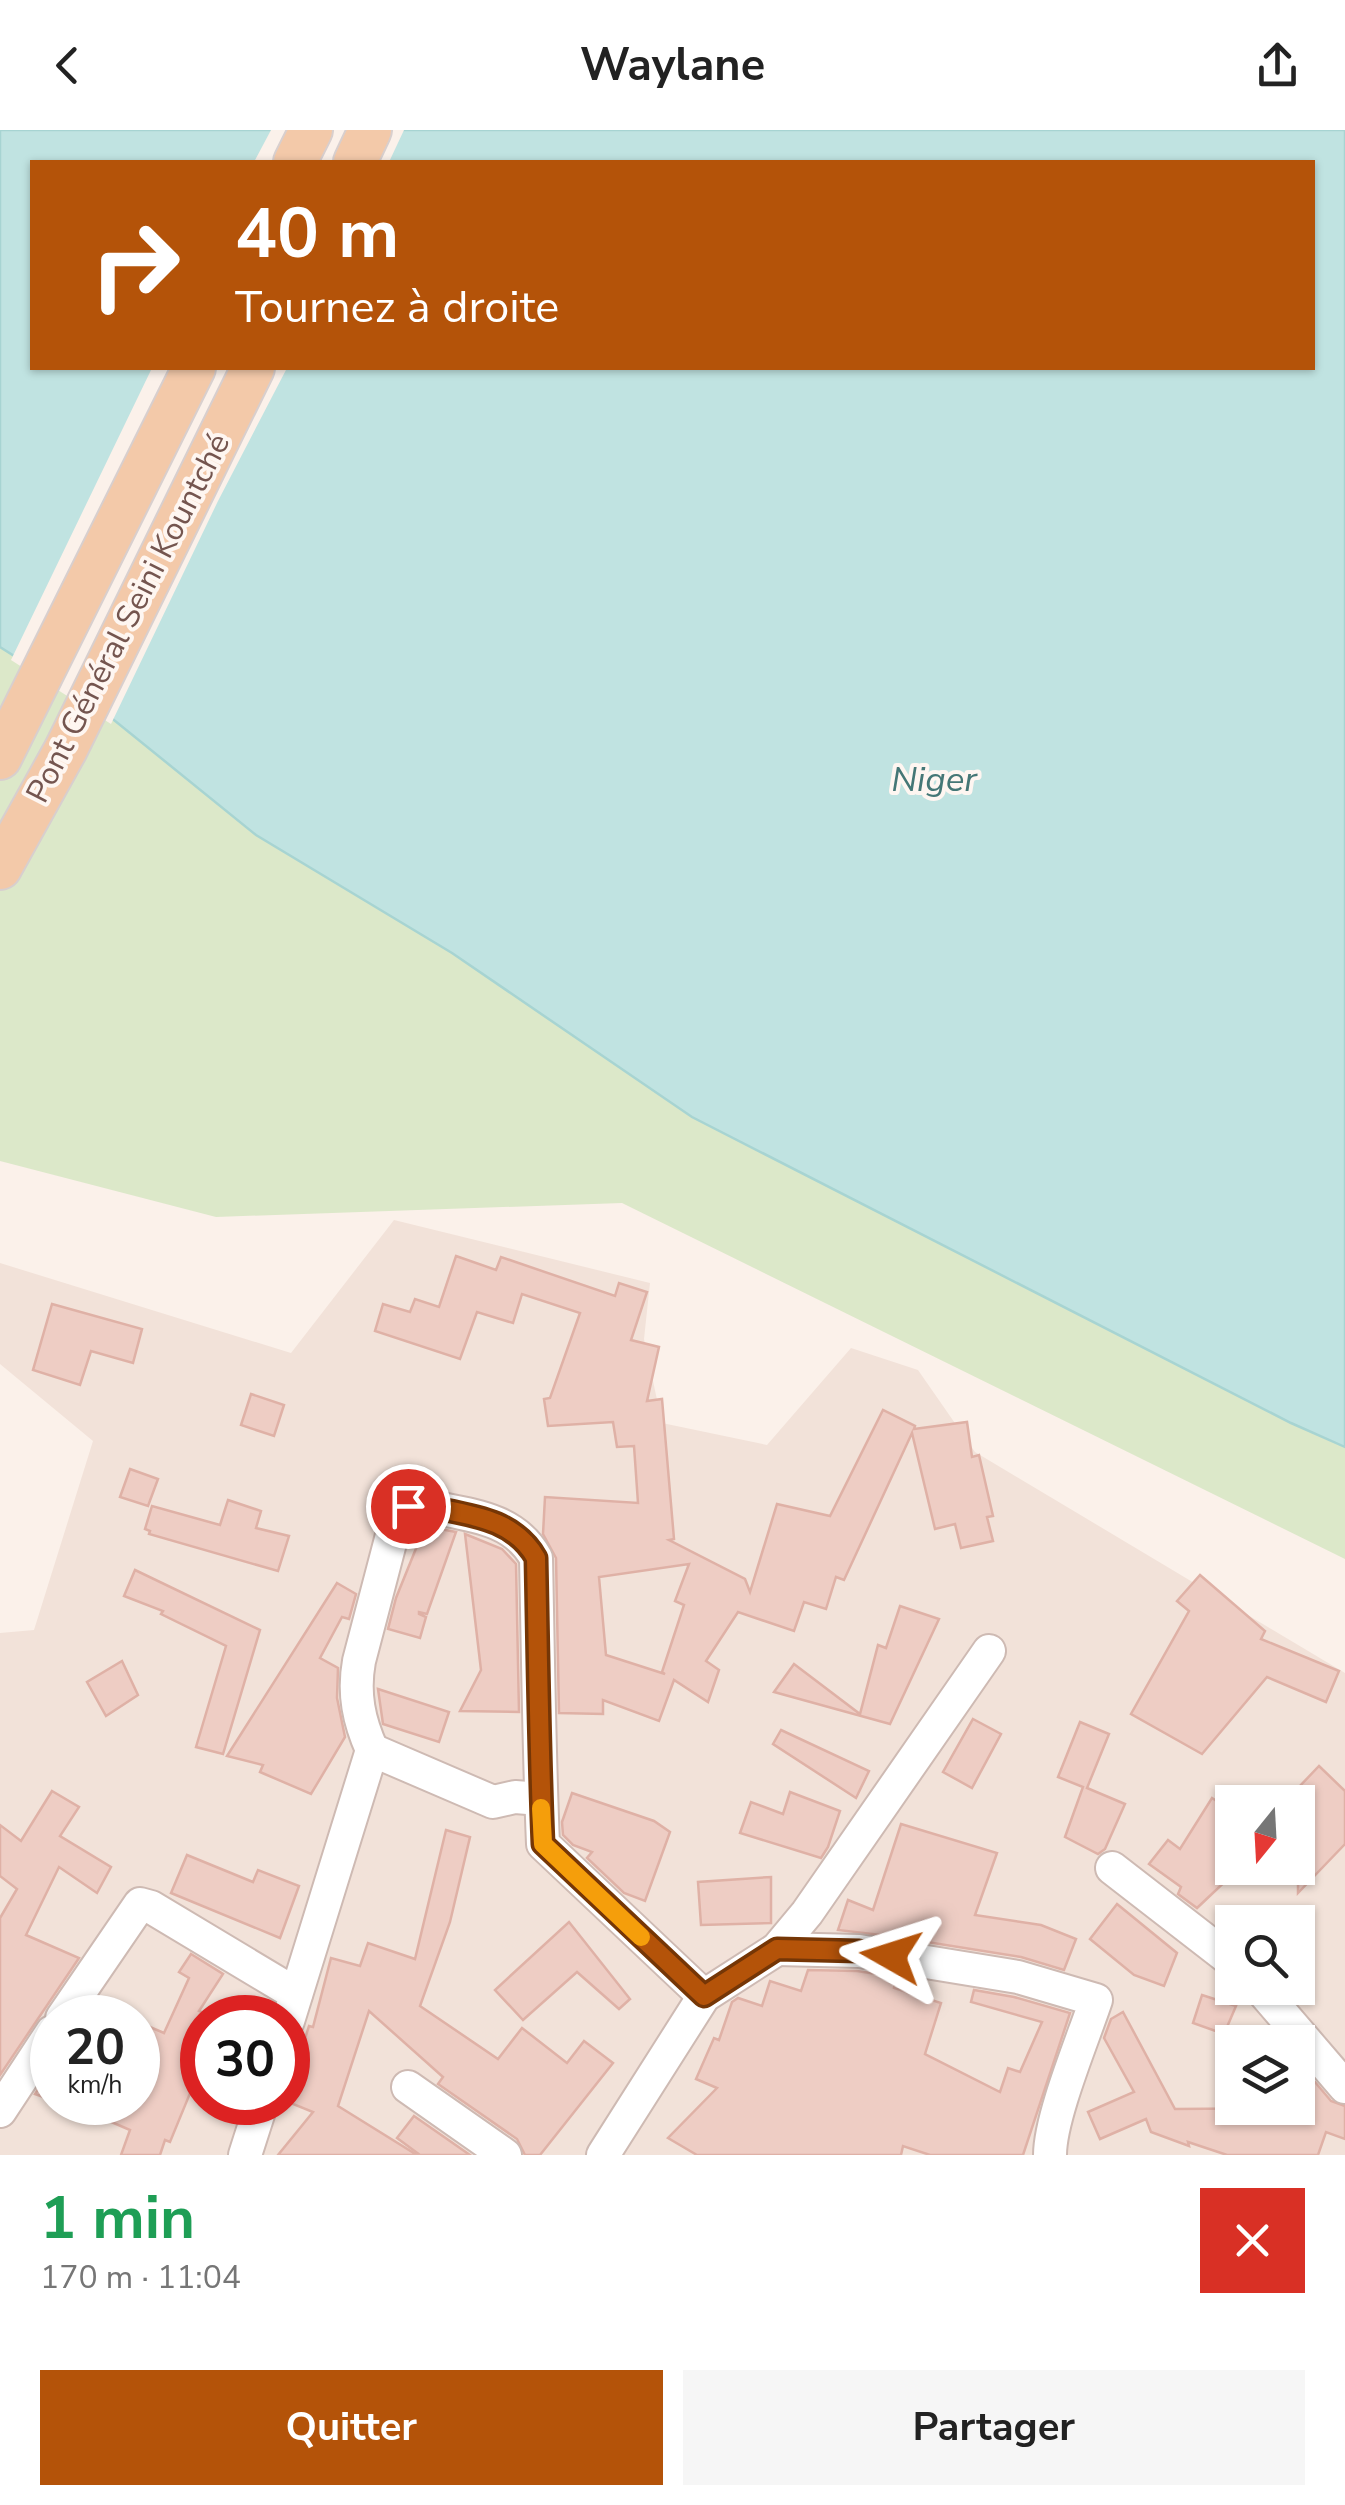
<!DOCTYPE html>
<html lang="fr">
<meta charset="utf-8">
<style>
body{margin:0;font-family:"Nunito Sans",sans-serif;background:#f6f6f6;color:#222;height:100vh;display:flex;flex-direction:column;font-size:38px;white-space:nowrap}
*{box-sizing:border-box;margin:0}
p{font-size:32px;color:#767676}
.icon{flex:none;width:55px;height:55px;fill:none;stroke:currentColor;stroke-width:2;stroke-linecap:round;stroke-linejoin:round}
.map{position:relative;height:2025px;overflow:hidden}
.panel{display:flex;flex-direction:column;background:#fff;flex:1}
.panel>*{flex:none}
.top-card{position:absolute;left:30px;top:30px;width:1285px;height:210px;border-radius:0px;box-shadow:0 2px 8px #0004;background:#b45309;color:#fff;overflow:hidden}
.needle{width:65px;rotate:198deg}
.tools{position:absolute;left:1215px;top:1655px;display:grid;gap:20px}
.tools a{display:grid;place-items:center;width:100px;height:100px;border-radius:0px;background:#fff;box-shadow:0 2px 8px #0004;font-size:50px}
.speed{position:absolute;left:30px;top:1865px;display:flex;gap:20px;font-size:50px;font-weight:700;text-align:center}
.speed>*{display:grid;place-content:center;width:130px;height:130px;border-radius:50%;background:#fff;box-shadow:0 2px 8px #0004;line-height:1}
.speed small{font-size:25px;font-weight:400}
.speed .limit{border:15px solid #d22;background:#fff;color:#111}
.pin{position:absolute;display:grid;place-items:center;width:85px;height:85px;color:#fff;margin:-42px;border:5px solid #fff;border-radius:50%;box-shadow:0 2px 10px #0007}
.me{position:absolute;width:110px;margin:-55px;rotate:276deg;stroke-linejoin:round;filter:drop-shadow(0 0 8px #0008)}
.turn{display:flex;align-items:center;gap:35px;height:210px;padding:0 40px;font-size:45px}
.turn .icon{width:130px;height:130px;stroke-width:2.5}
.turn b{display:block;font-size:70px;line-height:85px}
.round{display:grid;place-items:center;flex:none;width:105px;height:105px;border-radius:0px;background:#f6f6f6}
.headline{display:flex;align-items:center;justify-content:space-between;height:170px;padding:0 40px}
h1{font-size:60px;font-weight:700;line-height:75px;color:#1e9e55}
.button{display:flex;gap:20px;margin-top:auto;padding:20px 40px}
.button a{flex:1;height:115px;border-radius:0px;background:#b45309;color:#fff;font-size:40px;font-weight:700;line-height:115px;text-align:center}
.button a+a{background:#f6f6f6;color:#222}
header{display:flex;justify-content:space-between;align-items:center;height:130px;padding:0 40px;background:#fff;font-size:45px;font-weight:700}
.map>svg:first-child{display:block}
.residential{fill:#f2e2d9;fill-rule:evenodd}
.green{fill:#dce8c9}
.water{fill:#c0e3e1;stroke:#a7d4d2;stroke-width:2.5;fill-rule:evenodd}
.pier{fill:#fbf1ea}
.building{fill:#eecdc4;stroke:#dfb1a6;stroke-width:2.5;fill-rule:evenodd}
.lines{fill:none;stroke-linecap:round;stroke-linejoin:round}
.minor-casing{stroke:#cebab3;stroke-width:36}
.major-casing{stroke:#d8cfce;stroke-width:46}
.minor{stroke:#fff;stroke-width:32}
.major{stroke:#f3c9a9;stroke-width:42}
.route-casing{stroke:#753606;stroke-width:25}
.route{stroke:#b45309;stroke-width:18}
.slow{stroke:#f59e0b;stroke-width:18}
.labels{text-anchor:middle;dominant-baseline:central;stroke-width:8;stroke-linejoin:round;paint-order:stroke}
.street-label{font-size:32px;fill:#74554f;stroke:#fef6f1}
.water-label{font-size:35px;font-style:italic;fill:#447776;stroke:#fef6f1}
</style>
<header><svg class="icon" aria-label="back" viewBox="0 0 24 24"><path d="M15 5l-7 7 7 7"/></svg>Waylane<svg class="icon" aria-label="share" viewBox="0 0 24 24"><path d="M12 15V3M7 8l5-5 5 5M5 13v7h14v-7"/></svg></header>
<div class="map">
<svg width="1345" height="2025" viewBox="0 0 1345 2025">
<rect width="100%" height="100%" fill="#fbf1ea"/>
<path class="residential" d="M394,1090L650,1153L644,1209L662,1293L767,1315L851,1218L918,1240L975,1322L1345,1543V2025H0V1503L34,1500L93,1311L0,1234V1133L291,1223ZM1232,1672H1298V1738H1232ZM1232,1792H1298V1858H1232ZM52,1888H138V1972H52ZM202,1888H288V1972H202ZM1232,1912H1298V1978H1232Z"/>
<polygon class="green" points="0,517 109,586 256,705 452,823 692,987 1291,1293 1345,1317 1345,1429 622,1073 216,1087 0,1031"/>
<path class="water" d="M0,0H1345V1317L1291,1293L692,987L452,823L256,705L109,586L0,517ZM32,32H1312V238H32Z"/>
<g class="pier">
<polygon points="271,0 404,0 389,32 254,32"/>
<polygon points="152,238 287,238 218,371 111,594 11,530"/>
</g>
<g class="building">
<path d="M456,1126L496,1140L501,1127L615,1166L619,1153L647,1162L631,1210L659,1217L647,1271L662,1269L674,1409L669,1410L745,1449L750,1462L777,1374L830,1386L883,1280L915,1296L914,1299L967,1292L972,1327L979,1325L993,1386L987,1387L993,1411L961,1418L955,1394L935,1399L912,1303L844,1450L836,1447L826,1479L804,1472L794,1501L738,1482L706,1531L719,1540L708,1572L674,1550L659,1591L603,1570V1584L559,1583L556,1428L543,1404L545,1367L638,1373L634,1316L617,1317L613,1292L548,1296L544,1269L550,1268L580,1183L522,1164L513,1193L477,1182L460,1229L375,1201L383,1174L410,1182L415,1169L439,1177ZM689,1434L675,1471L684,1475L662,1542L665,1544L606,1525L599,1447Z"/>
<polygon points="52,1174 142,1199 133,1233 91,1221 80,1255 33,1240"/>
<polygon points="251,1264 284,1275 274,1306 241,1295"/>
<polygon points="130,1339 158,1349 148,1376 120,1367"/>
<polygon points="228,1370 261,1381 256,1398 289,1406 278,1441 149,1404 150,1401 145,1399 152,1376 220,1395"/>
<polygon points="419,1395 456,1402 427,1484 419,1482 419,1484 426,1487 420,1508 388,1499 396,1468 417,1416 411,1413"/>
<polygon points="465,1404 502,1419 516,1434 519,1582 460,1581 481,1540"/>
<polygon points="135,1440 260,1500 223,1624 196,1617 226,1516 161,1484 163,1481 124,1466"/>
<polygon points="1200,1445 1265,1501 1261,1509 1339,1541 1326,1572 1267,1547 1202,1624 1131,1584 1189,1481 1177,1471"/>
<polygon points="337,1453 356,1464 349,1489 342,1487 320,1528 338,1538 337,1568 345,1607 311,1664 260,1642 263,1635 227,1626"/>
<polygon points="900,1476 939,1489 890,1594 774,1562 794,1534 860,1584 878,1515 886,1518"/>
<polygon points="122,1531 138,1565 106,1586 87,1552"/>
<polygon points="378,1559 449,1582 439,1612 383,1594"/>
<polygon points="973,1589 1001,1604 972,1658 943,1642"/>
<polygon points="1080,1592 1109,1604 1087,1658 1125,1674 1105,1719 1098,1724 1065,1707 1083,1657 1058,1647"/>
<polygon points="781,1600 869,1641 856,1668 773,1614"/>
<polygon points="1319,1636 1345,1661 1345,1714 1298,1763 1298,1658"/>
<polygon points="52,1661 79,1677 60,1706 111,1737 97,1763 59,1737 26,1805 79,1828 0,1945 0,1788 17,1759 0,1746 0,1695 21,1711"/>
<polygon points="790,1662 840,1681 828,1717 821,1728 740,1703 751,1672 783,1684"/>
<polygon points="572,1663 654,1691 670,1702 645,1771 624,1763 587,1728 592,1722 573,1715 563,1705 562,1692"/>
<polygon points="1212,1668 1232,1681 1232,1745 1197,1778 1178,1764 1181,1757 1149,1734 1168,1710 1180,1719"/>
<polygon points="901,1694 997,1723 975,1785 1041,1795 1076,1809 1064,1840 1021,1827 927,1812 907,1804 906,1808 838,1800 848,1770 873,1780"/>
<polygon points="446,1700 470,1707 450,1792 420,1876 498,1929 522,1898 567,1933 584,1911 613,1933 540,2025 525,2025 517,2009 438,1954 443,1947 369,1881 338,1976 417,2025 278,2025 313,1982 288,1972 288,1940 294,1943 309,1896 313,1897 331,1828 360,1836 368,1813 415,1829"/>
<polygon points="187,1725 253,1752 258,1740 299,1756 280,1808 171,1763"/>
<polygon points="771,1747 771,1793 701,1795 698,1752"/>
<polygon points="1117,1774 1177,1823 1164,1856 1134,1845 1090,1809"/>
<polygon points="569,1792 630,1869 619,1879 577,1842 523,1890 495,1860"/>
<polygon points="191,1824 223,1844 199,1881 209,1885 202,1888 202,1900 188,1934 200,1939 170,2012 165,2010 160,2025 121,2025 130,2000 65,1972 138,1972 138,1892 164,1903 189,1848 179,1842"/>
<polygon points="808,1840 857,1841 896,1847 894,1858 941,1873 925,1924 1000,1962 1008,1938 1020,1942 1042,1892 971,1872 974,1860 1014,1867 1070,1883 1023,2025 930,2025 903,2016 901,2025 697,2025 668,2008 717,1958 696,1949 714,1908 719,1910 732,1872 738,1868 762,1876 770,1851 801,1861"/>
<polygon points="1202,1865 1236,1876 1224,1904 1193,1893"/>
<polygon points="1123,1882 1175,1979 1298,1978 1298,1947 1315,1952 1331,1971 1345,1976 1345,2009 1326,2002 1318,2025 1227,2025 1188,2012 1189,2016 1151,2002 1146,1989 1100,2009 1088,1982 1134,1962 1104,1908 1111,1889"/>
<polygon points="52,1938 52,1970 35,1964"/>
<polygon points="414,1986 470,2025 420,2025 397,2008"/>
</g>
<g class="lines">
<g class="minor-casing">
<g id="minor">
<polyline points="372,1620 493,1672 515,1667 541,1669"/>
<polyline points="1112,1738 1232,1831"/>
<path d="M777,1819L859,1821L1018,1847L1096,1870C1083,1909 1050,1987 1050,2025"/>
<polyline points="1260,1858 1345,1957"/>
<polyline points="62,1888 140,1774 151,1777 296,1864"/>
<path d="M288,1891L372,1620C359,1591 353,1564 359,1531L396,1390L408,1377L417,1374C462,1385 512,1384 536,1428C538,1524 539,1619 543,1714L704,1866"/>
<polyline points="408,1957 505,2025"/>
<polyline points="0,1981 52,1902"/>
<polyline points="245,2025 262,1972"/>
<polyline points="603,2025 704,1866 777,1819 807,1783 989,1521"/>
</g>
</g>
<g class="major-casing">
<g id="major">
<polyline points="295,32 311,0"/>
<polyline points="355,32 370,0"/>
<polyline points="0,628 194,238"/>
<polyline points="0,738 66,619 253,238"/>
</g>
</g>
<use href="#minor" class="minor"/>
<use href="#major" class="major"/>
</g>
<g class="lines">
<g class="route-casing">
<path id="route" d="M408,1376L417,1374C462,1385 512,1385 536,1428C538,1524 539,1619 543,1714L704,1866L777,1819L859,1821L891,1826"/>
</g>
<use href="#route" class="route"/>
<polyline class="slow" points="541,1678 543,1714 641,1807"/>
</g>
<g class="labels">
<g class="street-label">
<text transform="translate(128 488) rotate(-63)">Pont Général Seini Kountché</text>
</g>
<g class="water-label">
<text x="934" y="649">Niger</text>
</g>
</g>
</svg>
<div class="tools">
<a><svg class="needle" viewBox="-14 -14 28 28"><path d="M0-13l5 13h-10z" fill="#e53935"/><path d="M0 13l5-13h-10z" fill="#767676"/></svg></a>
<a><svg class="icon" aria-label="search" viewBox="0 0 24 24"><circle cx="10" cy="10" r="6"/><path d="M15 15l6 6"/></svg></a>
<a><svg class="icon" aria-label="layers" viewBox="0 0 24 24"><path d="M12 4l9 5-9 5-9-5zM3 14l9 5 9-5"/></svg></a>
</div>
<div class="speed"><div>20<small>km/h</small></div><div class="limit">30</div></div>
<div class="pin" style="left:408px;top:1376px;background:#d93025"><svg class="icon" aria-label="arrive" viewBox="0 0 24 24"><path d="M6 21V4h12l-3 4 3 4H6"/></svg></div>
<svg class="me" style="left:891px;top:1826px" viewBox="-20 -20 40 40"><path d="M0-17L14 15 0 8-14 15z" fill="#b45309" stroke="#fff" stroke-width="4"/></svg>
<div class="top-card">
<div class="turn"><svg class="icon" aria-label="right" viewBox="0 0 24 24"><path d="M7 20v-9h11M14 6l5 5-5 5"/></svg><div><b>40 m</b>Tournez à droite</div></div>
</div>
</div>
<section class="panel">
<div class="headline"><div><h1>1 min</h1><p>170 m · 11:04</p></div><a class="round" style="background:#d93025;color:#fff"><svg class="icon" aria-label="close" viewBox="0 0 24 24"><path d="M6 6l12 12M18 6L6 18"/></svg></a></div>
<div class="button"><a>Quitter</a><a>Partager</a></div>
</section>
